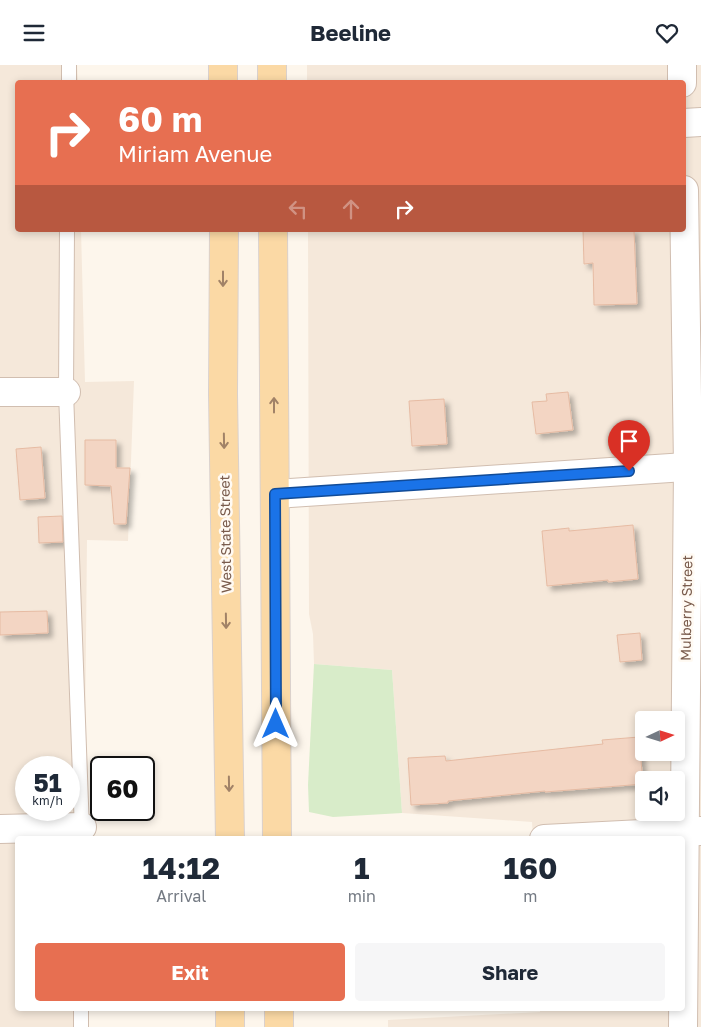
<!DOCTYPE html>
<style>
body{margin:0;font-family:"Golos Text",sans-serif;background:#f6f6f7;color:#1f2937;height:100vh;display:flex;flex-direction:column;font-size:19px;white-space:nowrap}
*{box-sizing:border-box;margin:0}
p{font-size:16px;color:#747a83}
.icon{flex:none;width:28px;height:28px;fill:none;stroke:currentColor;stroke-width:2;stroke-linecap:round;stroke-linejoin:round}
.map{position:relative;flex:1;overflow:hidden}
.panel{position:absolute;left:15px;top:771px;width:670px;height:175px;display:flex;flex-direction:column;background:#fff;border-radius:5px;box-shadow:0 2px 8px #0003}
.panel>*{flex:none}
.hud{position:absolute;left:15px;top:15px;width:671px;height:152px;border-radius:5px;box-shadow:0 2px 8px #0003;background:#e76f51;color:#fff;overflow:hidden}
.needle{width:32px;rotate:86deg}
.tools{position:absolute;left:635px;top:646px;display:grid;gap:10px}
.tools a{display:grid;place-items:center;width:50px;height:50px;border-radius:5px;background:#fff;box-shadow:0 2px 8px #0003;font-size:25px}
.speed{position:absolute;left:15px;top:691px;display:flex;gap:10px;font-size:25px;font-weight:700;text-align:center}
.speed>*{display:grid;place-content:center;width:65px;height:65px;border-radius:50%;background:#fff;box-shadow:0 2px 8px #0003;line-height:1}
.speed small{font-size:12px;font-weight:400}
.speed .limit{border:2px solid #111;border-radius:8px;background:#fff;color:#111}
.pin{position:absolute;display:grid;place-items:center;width:42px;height:42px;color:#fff;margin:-51px -21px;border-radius:50% 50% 50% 0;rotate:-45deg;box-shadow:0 0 5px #0007}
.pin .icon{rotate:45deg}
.me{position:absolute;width:55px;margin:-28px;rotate:0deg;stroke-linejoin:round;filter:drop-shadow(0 0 4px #0008)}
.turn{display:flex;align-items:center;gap:18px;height:105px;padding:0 20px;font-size:22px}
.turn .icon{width:65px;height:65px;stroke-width:2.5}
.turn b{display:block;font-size:35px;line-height:42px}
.lanes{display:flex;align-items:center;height:48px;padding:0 20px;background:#0003;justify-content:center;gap:25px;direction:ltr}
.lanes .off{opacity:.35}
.eta{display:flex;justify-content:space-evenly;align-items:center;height:85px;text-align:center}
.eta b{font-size:30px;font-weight:700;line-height:35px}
.primary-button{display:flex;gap:10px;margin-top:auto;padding:10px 20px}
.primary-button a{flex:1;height:58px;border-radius:5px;background:#e76f51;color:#fff;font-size:20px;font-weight:700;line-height:58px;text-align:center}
.primary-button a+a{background:#f6f6f7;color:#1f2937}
header{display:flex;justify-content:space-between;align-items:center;height:65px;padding:0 20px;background:#fff;font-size:22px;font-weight:700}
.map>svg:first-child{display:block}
.residential{fill:#f5e8da;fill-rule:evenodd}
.green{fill:#d8ecc9}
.building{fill:#f3d5c3;stroke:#e6bba3;filter:url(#shadow)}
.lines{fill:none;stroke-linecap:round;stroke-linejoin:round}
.service-casing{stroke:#d1beb0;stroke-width:16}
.minor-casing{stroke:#d1beb0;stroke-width:30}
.primary-casing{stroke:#dad1cd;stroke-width:30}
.service{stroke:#fff;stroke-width:14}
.minor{stroke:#fff;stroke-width:28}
.primary{stroke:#fbd9a5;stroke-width:28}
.oneway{stroke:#a18267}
.route-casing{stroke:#114b97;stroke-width:12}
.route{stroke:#1a73e8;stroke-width:9}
.labels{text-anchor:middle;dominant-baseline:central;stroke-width:5;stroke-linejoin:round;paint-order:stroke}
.street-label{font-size:14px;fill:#7a5c4d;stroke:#fffaf3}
</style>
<header><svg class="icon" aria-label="menu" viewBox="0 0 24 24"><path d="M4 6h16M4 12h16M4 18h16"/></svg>Beeline<svg class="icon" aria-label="heart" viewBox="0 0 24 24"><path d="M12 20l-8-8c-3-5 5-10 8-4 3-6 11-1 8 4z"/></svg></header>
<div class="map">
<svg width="701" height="962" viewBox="0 0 701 962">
<defs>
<filter id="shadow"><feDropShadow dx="4.5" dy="4.5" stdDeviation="2.5" flood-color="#0004"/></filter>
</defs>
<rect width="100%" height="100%" fill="#fdf6ec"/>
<g class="residential">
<path d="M0,0H77L78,17L18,18V165H81L85,317L134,316L128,476L87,475L84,774H18V944H83V962H0ZM26,702H69V745H26Z"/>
<path d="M307,0H701V962H388V955L540,947V944H682V774H533L532,757L402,748L392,605L314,599L313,569L309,549L308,165H684V18H307ZM644,655H676V688H644ZM644,715H676V748H644Z"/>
</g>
<polygon class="green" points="314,599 392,605 402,748 333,752 309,747 308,720"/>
<g class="building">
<polygon points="583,165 634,165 637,239 594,240 593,198 584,199"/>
<polygon points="568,327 573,365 536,369 532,337 547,336 546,329"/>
<polygon points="444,334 447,379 412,381 409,336"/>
<polygon points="85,375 116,375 116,403 130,403 126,459 114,459 111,421 85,420"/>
<polygon points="41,382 45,433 20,435 16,384"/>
<polygon points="62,451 63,477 39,478 38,452"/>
<polygon points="633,460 638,514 608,517 608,515 547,521 542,466 569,463 569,466"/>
<polygon points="47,546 48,568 0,570 0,547"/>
<polygon points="640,568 642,595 620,597 617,570"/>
<polygon points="639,672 643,719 545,727 545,726 448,736 448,738 411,740 408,693 445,691 446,696 603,679 602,675"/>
</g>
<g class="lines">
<g class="service-casing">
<g id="service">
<polyline points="69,18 69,0"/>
<polyline points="67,165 66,327 82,766"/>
<polyline points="81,962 81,944"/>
</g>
</g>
<g class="minor-casing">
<g id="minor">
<polyline points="682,0 682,18"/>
<polyline points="684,58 701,57"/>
<polyline points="0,327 66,327"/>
<polyline points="275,429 701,401"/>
<polyline points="0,764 82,762"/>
<polyline points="544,774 701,766"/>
<polyline points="683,962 688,402 684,125"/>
</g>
</g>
<g class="primary-casing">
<g id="primary">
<polyline points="223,0 223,18"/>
<polyline points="272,0 272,18"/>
<polyline points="224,165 223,329 230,774"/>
<polyline points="273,165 277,774"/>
<polyline points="279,944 279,962"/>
<polyline points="230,962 230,944"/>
</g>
</g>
<use href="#service" class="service"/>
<use href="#minor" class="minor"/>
<use href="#primary" class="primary"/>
</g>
<defs><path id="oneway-shaft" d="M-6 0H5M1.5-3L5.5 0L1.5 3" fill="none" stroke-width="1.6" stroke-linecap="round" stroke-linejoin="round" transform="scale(1.25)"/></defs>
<g class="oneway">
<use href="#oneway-shaft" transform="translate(223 214) rotate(90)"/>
<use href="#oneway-shaft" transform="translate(274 340) rotate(-90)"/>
<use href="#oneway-shaft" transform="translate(224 376) rotate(89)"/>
<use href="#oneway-shaft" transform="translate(226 556) rotate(89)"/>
<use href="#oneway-shaft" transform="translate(229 719) rotate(89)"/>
</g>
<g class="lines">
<g class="route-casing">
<polyline id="route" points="276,659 275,429 629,406"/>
</g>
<use href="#route" class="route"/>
</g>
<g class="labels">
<g class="street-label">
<text transform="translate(225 469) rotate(-91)">West State Street</text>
<text transform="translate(686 543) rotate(-89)">Mulberry Street</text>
</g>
</g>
</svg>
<div class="tools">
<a><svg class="needle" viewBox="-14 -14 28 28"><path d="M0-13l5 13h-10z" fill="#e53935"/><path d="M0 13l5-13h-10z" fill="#747a83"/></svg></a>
<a><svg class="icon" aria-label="sound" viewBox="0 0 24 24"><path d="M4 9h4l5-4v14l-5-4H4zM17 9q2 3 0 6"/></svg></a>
</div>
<div class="speed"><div>51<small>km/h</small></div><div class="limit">60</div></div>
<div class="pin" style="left:629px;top:406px;background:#d93025"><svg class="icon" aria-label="arrive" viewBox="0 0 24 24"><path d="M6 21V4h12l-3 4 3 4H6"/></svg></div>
<svg class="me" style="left:276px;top:659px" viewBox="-20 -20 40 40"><path d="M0-17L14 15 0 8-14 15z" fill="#1a73e8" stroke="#fff" stroke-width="4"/></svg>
<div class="hud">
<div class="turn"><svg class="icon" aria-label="right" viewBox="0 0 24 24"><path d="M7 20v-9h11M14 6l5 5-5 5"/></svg><div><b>60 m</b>Miriam Avenue</div></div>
<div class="lanes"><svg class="icon off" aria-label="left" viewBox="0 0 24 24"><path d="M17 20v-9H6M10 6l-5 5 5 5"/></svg><svg class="icon off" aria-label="ahead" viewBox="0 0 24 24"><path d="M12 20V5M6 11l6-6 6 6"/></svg><svg class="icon" aria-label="right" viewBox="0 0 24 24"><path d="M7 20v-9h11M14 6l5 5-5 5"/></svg></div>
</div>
<section class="panel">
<div class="eta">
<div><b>14:12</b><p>Arrival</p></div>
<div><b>1</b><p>min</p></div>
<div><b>160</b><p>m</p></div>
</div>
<div class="primary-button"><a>Exit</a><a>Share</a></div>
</section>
</div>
